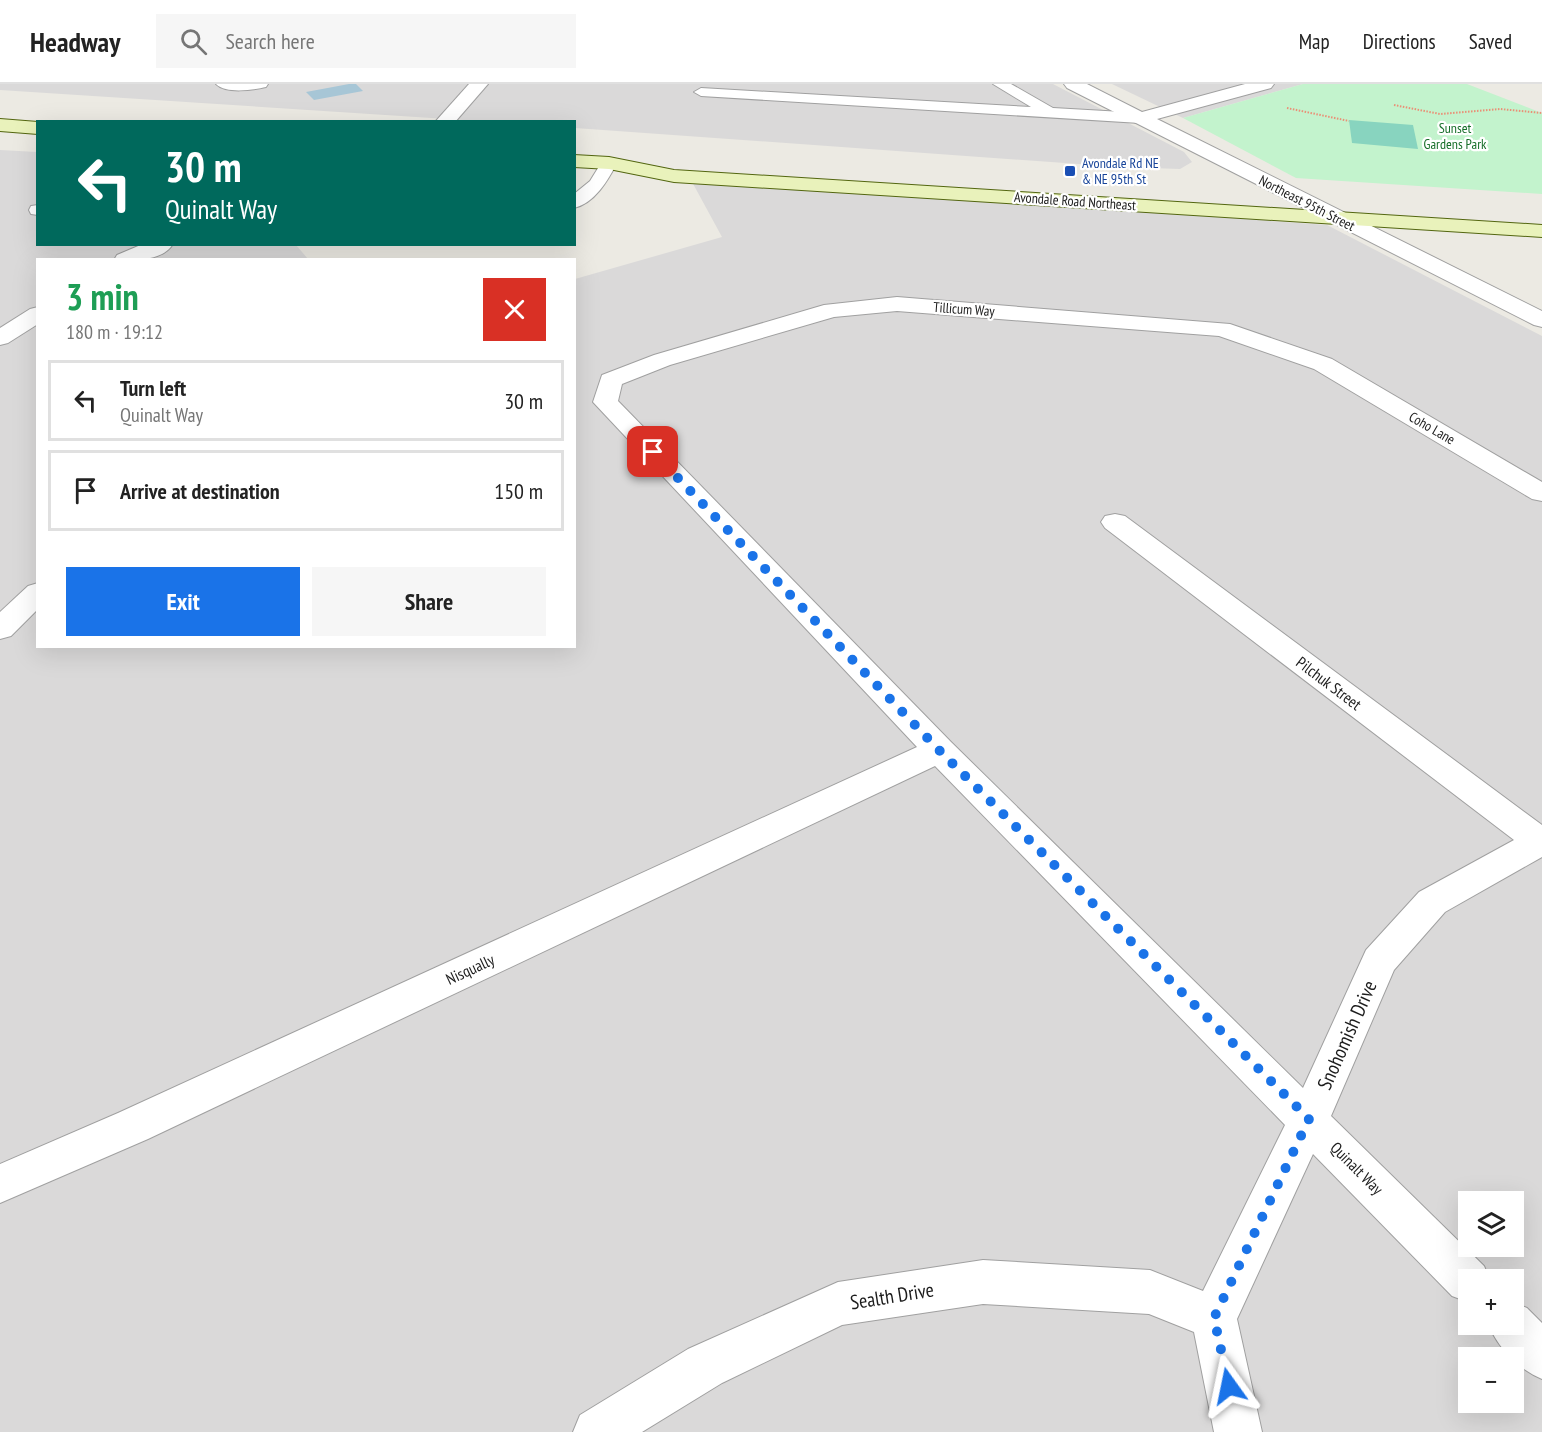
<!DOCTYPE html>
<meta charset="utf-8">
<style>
body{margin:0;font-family:"PT Sans Narrow",sans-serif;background:#f6f6f6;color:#222;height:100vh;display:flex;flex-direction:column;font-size:22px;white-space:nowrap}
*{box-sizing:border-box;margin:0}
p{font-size:20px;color:#767676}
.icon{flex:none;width:33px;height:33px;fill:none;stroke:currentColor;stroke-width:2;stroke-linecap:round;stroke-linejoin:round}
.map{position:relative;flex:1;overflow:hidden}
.panel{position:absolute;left:36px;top:174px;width:540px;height:390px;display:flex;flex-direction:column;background:#fff;border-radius:0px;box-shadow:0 6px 24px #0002}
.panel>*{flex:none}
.guide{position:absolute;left:36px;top:36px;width:540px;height:126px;border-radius:0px;box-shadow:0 6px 24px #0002;background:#00695c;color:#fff;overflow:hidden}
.controls{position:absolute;left:1458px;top:1107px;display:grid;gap:12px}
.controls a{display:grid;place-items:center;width:66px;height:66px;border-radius:0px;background:#fff;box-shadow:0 6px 24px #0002;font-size:30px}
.pin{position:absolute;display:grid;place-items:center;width:51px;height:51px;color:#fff;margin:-26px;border-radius:12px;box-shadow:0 3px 9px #0006}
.me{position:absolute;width:66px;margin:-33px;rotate:348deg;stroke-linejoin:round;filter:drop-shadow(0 0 4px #0008)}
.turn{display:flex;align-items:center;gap:21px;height:126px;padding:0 30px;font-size:27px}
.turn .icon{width:78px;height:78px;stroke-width:2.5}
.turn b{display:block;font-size:42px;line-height:51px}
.round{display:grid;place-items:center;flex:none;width:63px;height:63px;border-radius:0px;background:#f6f6f6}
.summary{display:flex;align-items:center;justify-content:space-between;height:102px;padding:0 30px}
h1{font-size:36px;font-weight:600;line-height:45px;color:#1e9e55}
.action{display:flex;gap:12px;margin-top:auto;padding:12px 30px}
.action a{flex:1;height:69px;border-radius:0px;background:#1a73e8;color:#fff;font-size:24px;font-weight:600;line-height:69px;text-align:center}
.action a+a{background:#f6f6f6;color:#222}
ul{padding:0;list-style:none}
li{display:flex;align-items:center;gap:18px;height:81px;margin:0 12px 9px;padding:0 18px;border:3px solid #e0e0e0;border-radius:0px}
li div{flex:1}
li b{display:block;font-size:22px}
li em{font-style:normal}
header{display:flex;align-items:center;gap:36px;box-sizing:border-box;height:84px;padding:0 30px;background:#fff;border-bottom:2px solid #e0e0e0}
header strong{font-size:28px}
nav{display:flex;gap:33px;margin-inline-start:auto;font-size:21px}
.search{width:420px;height:54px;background:#f6f6f6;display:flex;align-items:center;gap:15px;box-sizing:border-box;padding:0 21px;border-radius:0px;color:#767676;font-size:22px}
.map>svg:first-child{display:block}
.residential{fill:#dad9d9;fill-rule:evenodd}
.park{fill:#c3f3cd}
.pitch{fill:#88d4bf}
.water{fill:#a7c6d6}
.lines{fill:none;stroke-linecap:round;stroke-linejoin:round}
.lane-casing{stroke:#a0a0a0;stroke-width:2}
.street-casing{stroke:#a0a0a0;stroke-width:2}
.secondary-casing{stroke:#536610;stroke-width:2}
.path{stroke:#ea8f76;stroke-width:2;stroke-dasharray:1.5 1.5;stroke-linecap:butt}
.lane{fill:#fff;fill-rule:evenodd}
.street{fill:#fff;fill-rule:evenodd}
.secondary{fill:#e9f2bb;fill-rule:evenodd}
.route{stroke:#1a73e8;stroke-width:10;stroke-dasharray:0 18}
.transit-dot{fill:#1a4fb4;stroke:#fff;stroke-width:2}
.labels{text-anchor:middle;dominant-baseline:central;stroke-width:4.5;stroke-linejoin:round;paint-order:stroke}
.far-park-label{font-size:14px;fill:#166e28;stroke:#fff}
.far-transit-label{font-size:14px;fill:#164399;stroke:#fff;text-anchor:start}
.far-street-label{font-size:14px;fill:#1c1c1c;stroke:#fff}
.street-label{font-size:16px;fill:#1c1c1c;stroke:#fff}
.near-street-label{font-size:20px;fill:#1c1c1c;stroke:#fff}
</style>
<header>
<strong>Headway</strong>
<div class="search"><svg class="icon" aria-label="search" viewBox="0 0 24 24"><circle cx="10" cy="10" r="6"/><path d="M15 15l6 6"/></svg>Search here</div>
<nav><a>Map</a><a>Directions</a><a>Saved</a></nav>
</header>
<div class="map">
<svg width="1542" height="1348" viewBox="0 0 1542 1348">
<rect width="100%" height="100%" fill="#eceae3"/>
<g class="residential">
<polygon points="0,0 1053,0 1184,68 1192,78 1180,85 1121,83 575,44 574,38 478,37 0,6"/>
<polygon points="1112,0 1303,0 1183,34"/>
<path d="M0,66L37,68L38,160L296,161L308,175L38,176V562H574L575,195L722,153L691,96L1327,141L1542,252V1348H0ZM1468,1118H1514V1162H1468ZM1468,1196H1514V1240H1468ZM1468,1274H1514V1318H1468Z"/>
</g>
<polygon class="park" points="1303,0 1467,0 1542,29 1542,110 1296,94 1183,34"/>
<polygon class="pitch" points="1349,36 1413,41 1418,65 1352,59"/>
<polygon class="water" points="349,0 356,0 363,7 314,16 306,8"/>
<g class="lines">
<g class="lane-casing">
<g id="lane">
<path d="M216,0H268L266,3C253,6 226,10 216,0Z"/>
<polygon points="993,0 1011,0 1053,24 1140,29 1148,34 1140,39 701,12 694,8 701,4 1031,23"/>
<path d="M609,74L617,79C608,96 595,119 574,124V110L590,97L603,76Z"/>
<polygon points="38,121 38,131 31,130 29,126 31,122"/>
</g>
</g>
<g class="street-casing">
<g id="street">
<polygon points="469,0 488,0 455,38 435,38"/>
<polygon points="1064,0 1087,0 1142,28 1245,0 1274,0 1271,4 1157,35 1542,227 1542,243 1534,241 1067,4"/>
<path d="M143,160H173C162,178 133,176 114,176L117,171Z"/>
<polygon points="897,213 1230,240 1332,275 1542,398 1542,417 1532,415 1314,285 1219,252 897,227 834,233 670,281 622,300 618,317 951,658 1303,1004 1366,866 1419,808 1514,756 1105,444 1101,438 1105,432 1115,430 1125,432 1542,741 1542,773 1445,828 1394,886 1331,1032 1484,1182 1490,1196 1468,1196 1468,1218 1452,1212 1313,1070 1237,1235 1262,1348 1214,1348 1194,1248 1149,1230 983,1220 842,1241 722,1299 642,1348 573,1348 580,1331 688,1265 838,1198 983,1176 1150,1186 1203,1207 1285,1041 935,682 148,1055 0,1119 0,1080 118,1029 917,663 593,318 602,291 654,271 824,221"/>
<polygon points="38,223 38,240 8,259 0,261 0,244 30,225"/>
<polygon points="38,499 38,525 11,552 0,555 0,528 28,502"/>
<path d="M1514,1219L1527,1224L1542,1239V1295C1518,1285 1499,1265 1488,1240H1514Z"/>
</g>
</g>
<g class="secondary-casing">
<g id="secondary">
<polygon points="0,35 38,38 38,50 0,47"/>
<polygon points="574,71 609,73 674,86 1542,141 1542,153 674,98 609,85 574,83"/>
</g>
</g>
<g class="path">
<polyline points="1394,21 1440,30 1500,25 1542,29"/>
<polyline points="1287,24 1349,37"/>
</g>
<use href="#lane" class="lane"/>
<use href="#street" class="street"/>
<use href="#secondary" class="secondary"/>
</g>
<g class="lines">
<polyline class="route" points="653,368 939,666 1309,1035 1214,1234 1229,1302"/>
</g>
<rect class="transit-dot" x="1064" y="81" width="12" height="12" rx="3"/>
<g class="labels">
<g class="far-park-label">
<text x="1455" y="44">Sunset<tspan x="1455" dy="16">Gardens Park</tspan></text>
</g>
<g class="far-transit-label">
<text x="1082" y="79">Avondale Rd NE<tspan x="1082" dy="16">&amp; NE 95th St</tspan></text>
</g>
<g class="far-street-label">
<text transform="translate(1075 117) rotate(4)">Avondale Road Northeast</text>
<text transform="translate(1307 119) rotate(27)">Northeast 95th Street</text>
<text transform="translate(964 225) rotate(4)">Tillicum Way</text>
<text transform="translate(1432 344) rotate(30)">Coho Lane</text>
</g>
<g class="street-label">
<text transform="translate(1329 599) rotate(37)">Pilchuk Street</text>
<text transform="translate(470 885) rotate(-25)">Nisqually</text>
<text transform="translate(1357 1084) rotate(45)">Quinalt Way</text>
</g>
<g class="near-street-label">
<text transform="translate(1347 951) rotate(-66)">Snohomish Drive</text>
<text transform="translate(892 1212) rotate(-9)">Sealth Drive</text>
</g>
</g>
</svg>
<div class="controls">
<a><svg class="icon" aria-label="layers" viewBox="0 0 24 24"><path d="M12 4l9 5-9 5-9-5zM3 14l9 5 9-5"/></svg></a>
<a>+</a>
<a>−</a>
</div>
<div class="pin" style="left:653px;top:368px;background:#d93025"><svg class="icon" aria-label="arrive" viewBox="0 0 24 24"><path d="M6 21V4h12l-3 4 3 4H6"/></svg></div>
<svg class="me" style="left:1229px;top:1302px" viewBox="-20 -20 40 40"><path d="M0-17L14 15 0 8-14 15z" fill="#1a73e8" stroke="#fff" stroke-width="4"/></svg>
<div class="guide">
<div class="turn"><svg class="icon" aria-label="left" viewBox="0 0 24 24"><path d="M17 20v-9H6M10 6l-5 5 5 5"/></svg><div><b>30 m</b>Quinalt Way</div></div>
</div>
<section class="panel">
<div class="summary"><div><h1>3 min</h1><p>180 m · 19:12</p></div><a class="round" style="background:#d93025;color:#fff"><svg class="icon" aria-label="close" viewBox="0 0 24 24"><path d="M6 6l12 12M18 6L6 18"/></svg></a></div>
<ul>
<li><svg class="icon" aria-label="left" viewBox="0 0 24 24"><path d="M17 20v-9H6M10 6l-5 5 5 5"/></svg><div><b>Turn left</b><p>Quinalt Way</p></div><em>30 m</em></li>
<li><svg class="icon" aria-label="arrive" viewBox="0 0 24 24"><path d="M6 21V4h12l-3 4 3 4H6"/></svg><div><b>Arrive at destination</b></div><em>150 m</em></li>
</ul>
<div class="action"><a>Exit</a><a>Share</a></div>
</section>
</div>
